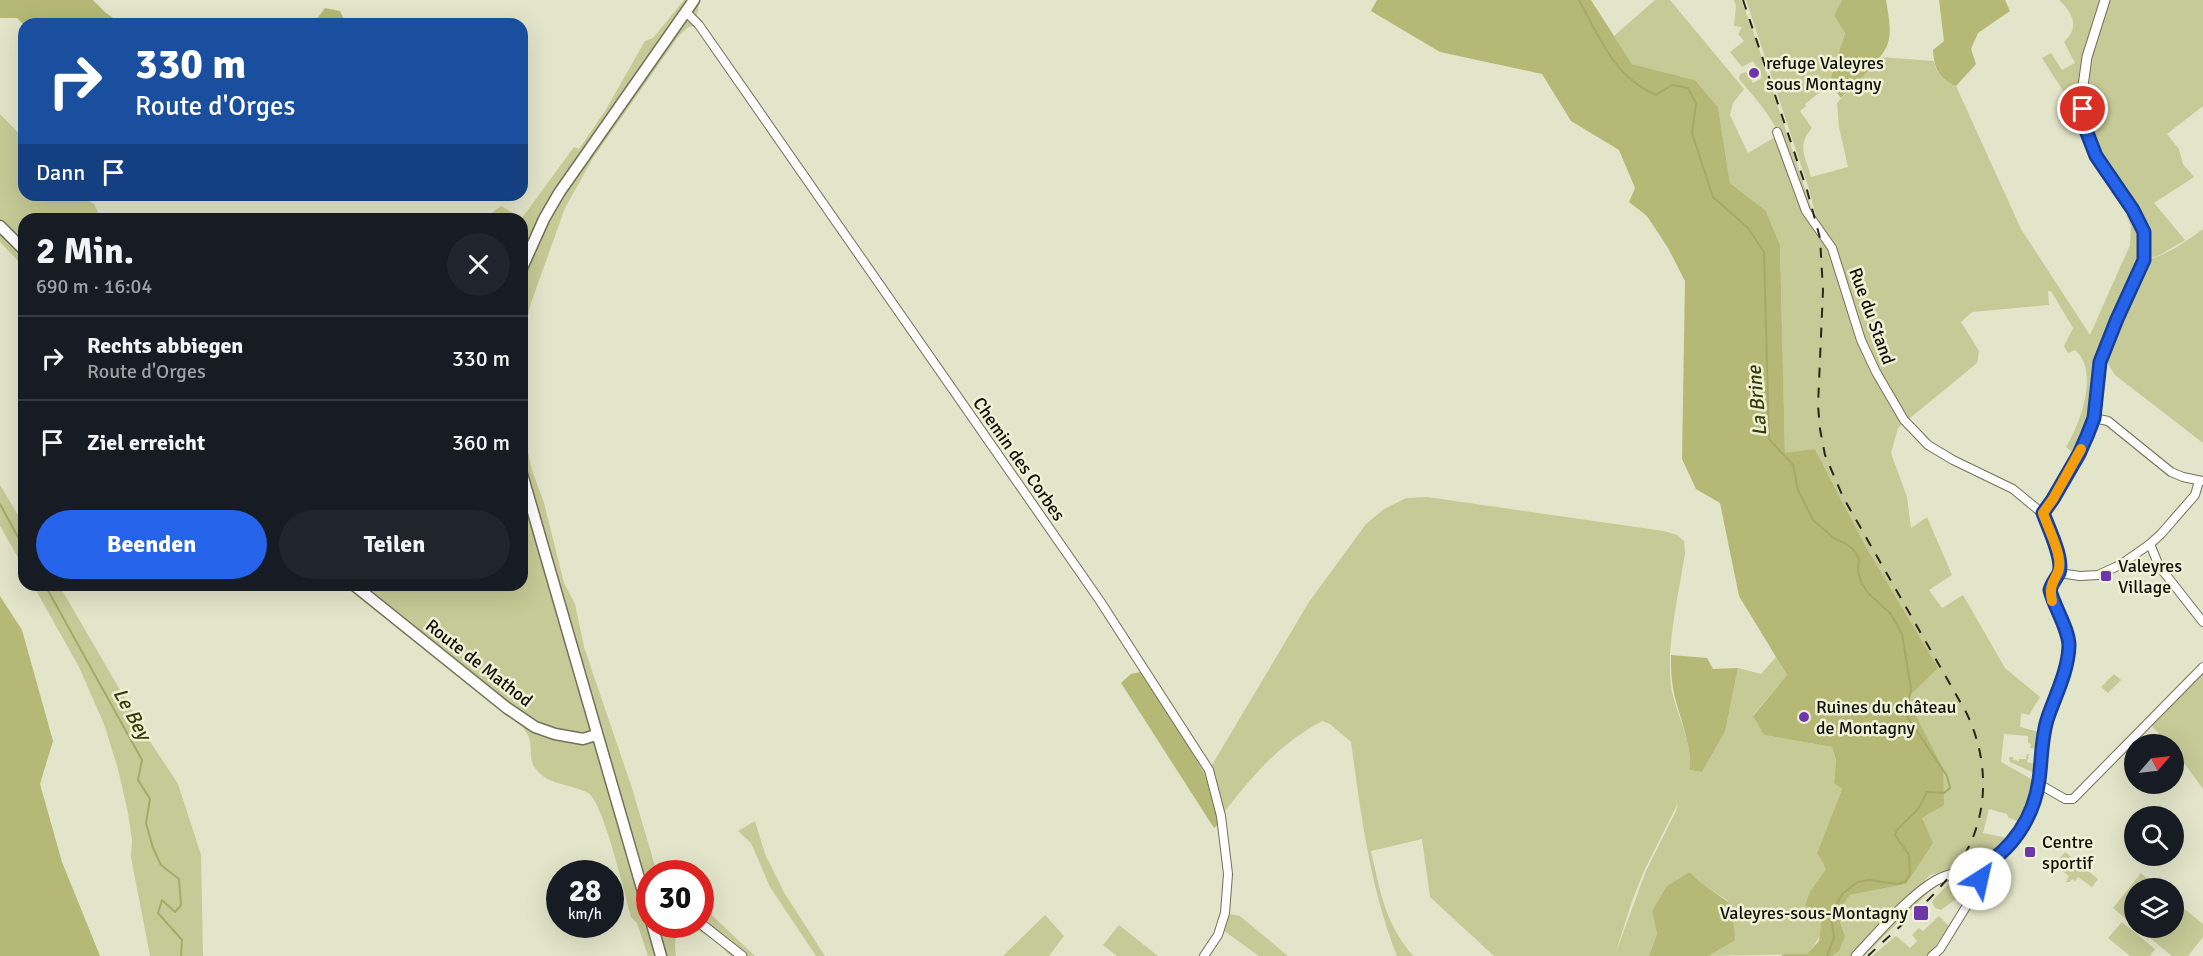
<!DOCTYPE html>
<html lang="de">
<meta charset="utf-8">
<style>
body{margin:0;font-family:Signika,sans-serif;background:#20242c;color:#f1f3f6;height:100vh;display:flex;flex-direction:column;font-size:22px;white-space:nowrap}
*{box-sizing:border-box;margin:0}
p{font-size:20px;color:#9ea1a6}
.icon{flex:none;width:33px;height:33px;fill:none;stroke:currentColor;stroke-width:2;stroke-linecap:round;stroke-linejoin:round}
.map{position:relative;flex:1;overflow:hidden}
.side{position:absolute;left:18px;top:213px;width:510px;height:378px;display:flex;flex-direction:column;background:#171b24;border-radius:18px;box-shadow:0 6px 24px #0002}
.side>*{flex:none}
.guide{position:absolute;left:18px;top:18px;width:510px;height:183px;border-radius:18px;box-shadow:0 6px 24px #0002;background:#1a4fa0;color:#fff;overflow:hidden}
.needle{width:39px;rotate:62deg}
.fabs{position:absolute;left:2124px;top:734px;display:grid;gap:12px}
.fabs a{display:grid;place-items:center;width:60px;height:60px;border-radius:50%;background:#171b24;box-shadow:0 6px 24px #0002;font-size:30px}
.speed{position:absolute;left:546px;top:860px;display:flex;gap:12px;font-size:30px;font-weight:700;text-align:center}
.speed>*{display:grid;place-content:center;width:78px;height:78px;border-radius:50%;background:#171b24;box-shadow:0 6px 24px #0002;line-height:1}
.speed small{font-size:15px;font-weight:400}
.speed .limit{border:9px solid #d22;background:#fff;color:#111}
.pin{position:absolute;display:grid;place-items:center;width:51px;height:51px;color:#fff;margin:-26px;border:3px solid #fff;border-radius:50%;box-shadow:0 2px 6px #0007}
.me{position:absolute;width:66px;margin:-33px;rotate:35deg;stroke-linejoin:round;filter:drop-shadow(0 0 4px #0008)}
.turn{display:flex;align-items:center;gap:21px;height:126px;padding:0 18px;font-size:27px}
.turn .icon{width:78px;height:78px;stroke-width:2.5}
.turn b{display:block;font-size:42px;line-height:51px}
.then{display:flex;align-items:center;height:57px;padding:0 18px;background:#0003;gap:12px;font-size:22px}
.round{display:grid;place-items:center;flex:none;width:63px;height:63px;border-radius:32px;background:#20242c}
.headline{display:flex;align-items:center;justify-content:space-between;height:102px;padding:0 18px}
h1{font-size:36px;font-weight:800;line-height:45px}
.primary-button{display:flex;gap:12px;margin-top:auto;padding:12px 18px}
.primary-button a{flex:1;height:69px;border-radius:36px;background:#2563eb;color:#fff;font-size:24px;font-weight:800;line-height:69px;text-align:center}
.primary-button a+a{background:#20242c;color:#f1f3f6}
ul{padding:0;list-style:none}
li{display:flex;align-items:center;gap:18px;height:84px;padding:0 18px;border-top:2px solid #363941}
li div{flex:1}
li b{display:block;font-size:22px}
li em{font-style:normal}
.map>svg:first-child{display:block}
.green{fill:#c6ca96;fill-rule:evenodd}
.forest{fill:#b5b975}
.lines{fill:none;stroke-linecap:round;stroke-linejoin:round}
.stream{stroke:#a6aa67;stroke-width:2}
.minor-casing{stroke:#707259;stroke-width:10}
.tertiary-casing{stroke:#707259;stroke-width:11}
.secondary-casing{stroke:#707259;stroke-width:13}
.minor{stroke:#fff;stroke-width:8}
.tertiary{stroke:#fff;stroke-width:9}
.secondary{stroke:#fff;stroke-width:10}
.rail{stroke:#26281d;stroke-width:2;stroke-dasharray:10 10;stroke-linecap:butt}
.route-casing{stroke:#184099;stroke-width:15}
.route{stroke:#2563eb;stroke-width:10}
.slow{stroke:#f59e0b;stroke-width:10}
.poi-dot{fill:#6f36ac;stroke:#eff2d6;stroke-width:2}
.labels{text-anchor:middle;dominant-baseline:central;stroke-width:5;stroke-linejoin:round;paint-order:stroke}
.poi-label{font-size:18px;fill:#101108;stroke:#eff2d6;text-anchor:start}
.street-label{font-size:18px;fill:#101108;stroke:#eff2d6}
.water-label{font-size:20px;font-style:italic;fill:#393a04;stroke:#eff2d6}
</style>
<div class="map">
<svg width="2203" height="956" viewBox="0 0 2203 956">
<rect width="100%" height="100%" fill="#e2e5c9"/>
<g class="green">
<polygon points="684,0 700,0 697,15 699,25 688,27 678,37 593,158 565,208 531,303 522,339 522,219 484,219 501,206 522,218 574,147 579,149 605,111 645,41 653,38"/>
<path d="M1655,0H1670L1744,89L1733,103L1730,115L1748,153L1777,136L1797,193L1819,228L1809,189L1746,0H1842L1834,15L1845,32C1840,50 1833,66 1830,84L1805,104L1806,106L1800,111L1812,128C1796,146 1806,157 1811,177L1848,167L1839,127L1837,103L1880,57L1934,61C1936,74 1944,82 1956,86L2021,229L2090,335L2130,245L2131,226L2126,215L2132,211L2143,233L2144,260C2167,256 2185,242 2203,229V443L2115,375L2103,356L2099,361L2092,418L2077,456L2066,447C2080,424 2100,371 2075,350L2068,353L2064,346L2073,328L2051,291H2048L2049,305L1972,312L1961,322L1979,351L1977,363L1898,428L1891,453L1907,497L1911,528L1927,517L1952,575L1929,590L1942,608L1963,595L2005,668L2040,697L2029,715L2021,713L2020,727L2043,733L2041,749L2030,748L2031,744L2028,743V736L2004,734L2001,762L2035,781L2028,808L2022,820L2017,821L2008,817L2007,814L1989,809L1983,833L2008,838L2002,847L1979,863L1930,875L1855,956H1832L1845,936L1837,913L1850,895L1906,884L1922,818L1943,768L1907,698L1867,549L1815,449L1785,454L1780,245L1766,211L1730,183L1718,107L1695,80L1632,64L1614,36Z"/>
<path d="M1734,0H1741L1752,28L1816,222C1795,196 1793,161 1778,132C1768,112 1753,95 1739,79L1740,74L1746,72L1753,83L1762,78L1753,61L1742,67L1730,52L1744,41L1738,34L1742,27L1734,26L1736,6Z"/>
<path d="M2059,0H2203V106L2167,134L2179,149L2183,164L2194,177L2154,203L2185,240L2158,256L2145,259L2144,232L2096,155L2085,125L2042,58L2051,53L2062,70L2075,63L2064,42C2080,27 2073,13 2059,0Z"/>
<polygon points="0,114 24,139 24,195 79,195 94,204 101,219 24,219 24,267 0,242"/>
<path d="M522,424L532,470L544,503L564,583L575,604L584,647L632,788L657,873H650V924H700L701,905L755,956C749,956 737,956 731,956C726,953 722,946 717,943C695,925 670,916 676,956H648L637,923L631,917C625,895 603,801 588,793C570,783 548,786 535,768C529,759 532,751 530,741C527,726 510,718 499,710L343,585H522Z"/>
<polygon points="0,485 24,525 24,568 0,526"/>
<path d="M1427,497L1664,531L1677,535L1684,541L1685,553C1679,593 1666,646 1671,686C1675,713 1694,742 1689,770L1702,772L1725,732L1738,668L1761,674L1776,657L1787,675L1753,715L1764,735L1832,747L1836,760L1834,783L1842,789L1817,853L1826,869L1811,890C1822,917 1829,931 1807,954L1708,956L1728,901L1700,882L1690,872L1657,933L1649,956H1494L1430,897L1422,839L1371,851C1381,894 1384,921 1413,956H1397C1370,887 1361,815 1351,742L1330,724L1322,721C1275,747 1253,776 1221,816L1219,824L1185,738L1140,672L1142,666L1209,770L1309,602L1366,524L1384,509L1406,498ZM1678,803L1676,811L1646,871L1615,955L1632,901L1644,871Z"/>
<polygon points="33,585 59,585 149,740 178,784 201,855 203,956 150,956 131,857 132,840 128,813 118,769 104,724 79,667"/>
<polygon points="2203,668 2203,789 2174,749 2174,744 2169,744 2149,723"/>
<polygon points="2114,674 2121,680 2108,693 2101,687"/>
<polygon points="2027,754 2029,754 2027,762 2039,765 2039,775 2010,762 2009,757 2013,757 2013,760 2019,761 2019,759 2026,759"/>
<polygon points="755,821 765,854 785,894 825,956 816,956 770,887 751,843 738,831"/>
<polygon points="2065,852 2098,879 2092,887 2078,877 2075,881 2072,879 2070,882 2066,882 2069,876 2054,865"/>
<polygon points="2141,873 2158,888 2134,888 2134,926 2113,908"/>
<polygon points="1969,875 1975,878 1976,883 1974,886 1941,910 1935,908 1932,902 1934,899 1954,878"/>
<polygon points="1938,883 1864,956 1860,956 1927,890"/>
<polygon points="2177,903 2203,924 2203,937 2188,956 2172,956 2150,938 2158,927 2174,927 2174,908"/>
<polygon points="1225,913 1240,916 1288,956 1259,956 1220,928"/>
<polygon points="1045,915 1064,936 1049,956 1003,956"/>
<polygon points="1939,916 1949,926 1934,948 1926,956 1872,956 1896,936 1910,948 1917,941 1912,935 1919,928 1923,931"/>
<polygon points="2122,922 2155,949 2150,956 2130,956 2108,938"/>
<polygon points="1119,925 1158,956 1117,956 1103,945"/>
</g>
<g class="forest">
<polygon points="0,0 93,0 106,13 122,24 24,25 17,18 0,18"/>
<polygon points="1377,0 1591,0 1632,64 1695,80 1718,107 1730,183 1766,211 1780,245 1785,453 1815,449 1867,549 1938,668 1907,698 1943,768 1944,805 1922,818 1933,843 1906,884 1850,895 1837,913 1845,936 1839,951 1832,956 1781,956 1784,954 1807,954 1819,941 1822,916 1805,905 1811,890 1826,869 1817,853 1842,789 1834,783 1836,760 1832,747 1764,735 1753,716 1787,675 1739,596 1720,503 1696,489 1682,459 1685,281 1668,248 1647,216 1629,202 1635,188 1619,150 1571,121 1542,74 1440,52 1371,11"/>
<path d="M1842,0H1886C1888,13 1892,30 1888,43C1882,61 1854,84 1841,98L1830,84C1833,66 1840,50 1845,33L1834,15Z"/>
<path d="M1939,0H2005L2010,11L1978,33L1971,49L1976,64L1956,86C1938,79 1934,67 1933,50L1944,41Z"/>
<polygon points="325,8 340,11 346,24 313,24"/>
<polygon points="0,596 22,630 53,741 40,784 62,862 100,956 0,956"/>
<path d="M1671,655L1707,658L1713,669L1738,668L1725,732L1702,772L1689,770C1694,748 1677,712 1673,688C1671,678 1671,666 1671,655Z"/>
<polygon points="1140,672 1185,738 1211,788 1219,824 1214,828 1121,683 1131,674"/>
<polygon points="1690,872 1700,882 1728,902 1733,919 1735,940 1708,956 1649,956 1657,933 1652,911 1667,886"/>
</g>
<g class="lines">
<g class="stream">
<path d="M1579,0C1599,37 1615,78 1656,95L1672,85L1688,88L1696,103L1692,133L1713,197L1748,228L1764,252L1769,439L1793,465L1798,490L1813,520L1835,539L1845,543L1854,550L1859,559L1858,571L1862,584L1869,594L1891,614L1902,634L1911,689L1906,715L1947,776L1950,788L1944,793L1927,792L1918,809L1897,830L1895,835L1909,855L1910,874L1906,881L1898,884L1869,880L1858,882L1842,894L1831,916L1834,938L1827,956"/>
<polyline points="0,504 24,548"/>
<polyline points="45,585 142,760 138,780 150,799 146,823 153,848 161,865 179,879 181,905 175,912 162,900 158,913 182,940 181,956"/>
</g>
<g class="minor-casing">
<g id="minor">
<polyline points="686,12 699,25 1100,601 1209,770 1221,816 1228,874 1225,913 1218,935 1204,956"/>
<polyline points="1777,132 1806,211 1832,248 1861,340 1876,372 1904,420 1928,445 1953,460 2013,489 2042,513"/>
<polyline points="2094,418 2108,421 2171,472 2183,477 2202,481"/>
<polyline points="2150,544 2159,566 2203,622"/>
<polyline points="2059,573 2080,576 2098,575 2120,565 2150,544 2161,534 2195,495 2199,481"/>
<polyline points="2039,784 2065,799 2073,799 2203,667"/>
<polyline points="1932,956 1940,949 1977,889 1980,879 1979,868"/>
</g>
</g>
<g class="tertiary-casing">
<g id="tertiary">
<polyline points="700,923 742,956"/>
<path d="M1856,956C1878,933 1908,897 1935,881C1956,869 1978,873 1998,856C2047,814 2033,773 2048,719C2054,695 2069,672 2069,645C2069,628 2054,607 2050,590C2052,583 2056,579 2059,573C2064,558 2048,527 2042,513L2053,499L2079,454L2087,436L2094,418L2100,361L2117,319L2144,260V232L2133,210L2095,156L2084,125L2082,93L2087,57L2105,0"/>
</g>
</g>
<g class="secondary-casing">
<g id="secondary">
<polyline points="0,226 24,250"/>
<polyline points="522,268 544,219 559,193 694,0"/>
<polyline points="522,474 650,916"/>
<polyline points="354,585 507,708 535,727 555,734 583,739 596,735"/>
<polyline points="652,924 661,956"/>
</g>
</g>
<use href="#minor" class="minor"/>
<use href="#tertiary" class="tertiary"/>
<use href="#secondary" class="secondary"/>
<path class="rail" d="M1743,0L1807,190L1820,238L1823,290L1818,405L1820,429L1825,455L1843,497L1966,712C1990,761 1990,819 1958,865C1935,898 1897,928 1868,956"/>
</g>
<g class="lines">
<g class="route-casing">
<path id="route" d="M1980,879L1979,868C2012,851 2034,817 2039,780C2042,759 2041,737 2048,717C2056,694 2068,671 2069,646C2069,629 2054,607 2050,590C2052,583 2056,579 2059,573C2064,559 2048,527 2043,513L2053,499L2079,454L2087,436L2094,418L2100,362L2117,319L2144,260V232L2133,210L2096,156L2084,125L2083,109"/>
</g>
<use href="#route" class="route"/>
<path class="slow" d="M2052,601C2047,578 2062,578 2059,559C2057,544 2048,528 2043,513L2053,499L2081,449"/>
</g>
<g class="poi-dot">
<circle cx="1754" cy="73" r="6"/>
<rect x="2100" y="570" width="12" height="12" rx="3"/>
<circle cx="1804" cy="717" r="6"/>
<rect x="2024" y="846" width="12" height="12" rx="3"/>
<rect x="1913" y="905" width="16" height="16" rx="3"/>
</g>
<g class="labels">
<g class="poi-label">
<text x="1766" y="63">refuge Valeyres<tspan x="1766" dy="21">sous Montagny</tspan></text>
<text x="2118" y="566">Valeyres<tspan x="2118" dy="21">Village</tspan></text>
<text x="1816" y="707">Ruines du château<tspan x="1816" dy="21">de Montagny</tspan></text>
<text x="2042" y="842">Centre<tspan x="2042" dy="21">sportif</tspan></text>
<text x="1908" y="913" text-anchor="end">Valeyres-sous-Montagny</text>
</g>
<g class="street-label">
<text transform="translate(1872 316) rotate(70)">Rue du Stand</text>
<text transform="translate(1019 459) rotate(55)">Chemin des Corbes</text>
<text transform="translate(479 663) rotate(38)">Route de Mathod</text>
</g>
<g class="water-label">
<text transform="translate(1757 401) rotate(-95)">La Brine</text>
<text transform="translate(132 714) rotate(61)">Le Bey</text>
</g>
</g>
</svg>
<div class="fabs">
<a><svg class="needle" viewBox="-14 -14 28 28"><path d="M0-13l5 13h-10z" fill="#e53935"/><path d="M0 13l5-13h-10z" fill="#9ea1a6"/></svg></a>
<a><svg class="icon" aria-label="search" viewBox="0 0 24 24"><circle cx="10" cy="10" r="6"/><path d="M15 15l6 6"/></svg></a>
<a><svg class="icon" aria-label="layers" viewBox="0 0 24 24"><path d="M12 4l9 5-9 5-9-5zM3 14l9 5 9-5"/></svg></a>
</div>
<div class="speed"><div>28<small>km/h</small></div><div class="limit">30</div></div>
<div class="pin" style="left:2083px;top:109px;background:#d93025"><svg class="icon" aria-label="arrive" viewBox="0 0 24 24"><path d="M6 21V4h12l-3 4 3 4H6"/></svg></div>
<svg class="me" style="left:1980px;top:879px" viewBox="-20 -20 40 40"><circle r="19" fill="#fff"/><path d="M0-13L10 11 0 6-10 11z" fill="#2563eb"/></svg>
<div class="guide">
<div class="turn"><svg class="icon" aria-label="right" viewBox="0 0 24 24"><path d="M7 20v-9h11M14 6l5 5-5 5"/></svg><div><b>330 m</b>Route d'Orges</div></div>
<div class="then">Dann<svg class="icon" aria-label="arrive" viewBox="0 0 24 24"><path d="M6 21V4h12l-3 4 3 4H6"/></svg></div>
</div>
<section class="side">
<div class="headline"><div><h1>2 Min.</h1><p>690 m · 16:04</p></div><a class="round"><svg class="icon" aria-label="close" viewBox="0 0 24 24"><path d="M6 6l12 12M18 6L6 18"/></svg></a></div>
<ul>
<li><svg class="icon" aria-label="right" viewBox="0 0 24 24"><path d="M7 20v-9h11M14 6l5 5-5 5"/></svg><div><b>Rechts abbiegen</b><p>Route d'Orges</p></div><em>330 m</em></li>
<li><svg class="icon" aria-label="arrive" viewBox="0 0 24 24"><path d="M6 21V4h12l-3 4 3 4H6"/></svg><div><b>Ziel erreicht</b></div><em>360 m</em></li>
</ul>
<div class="primary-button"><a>Beenden</a><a>Teilen</a></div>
</section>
</div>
